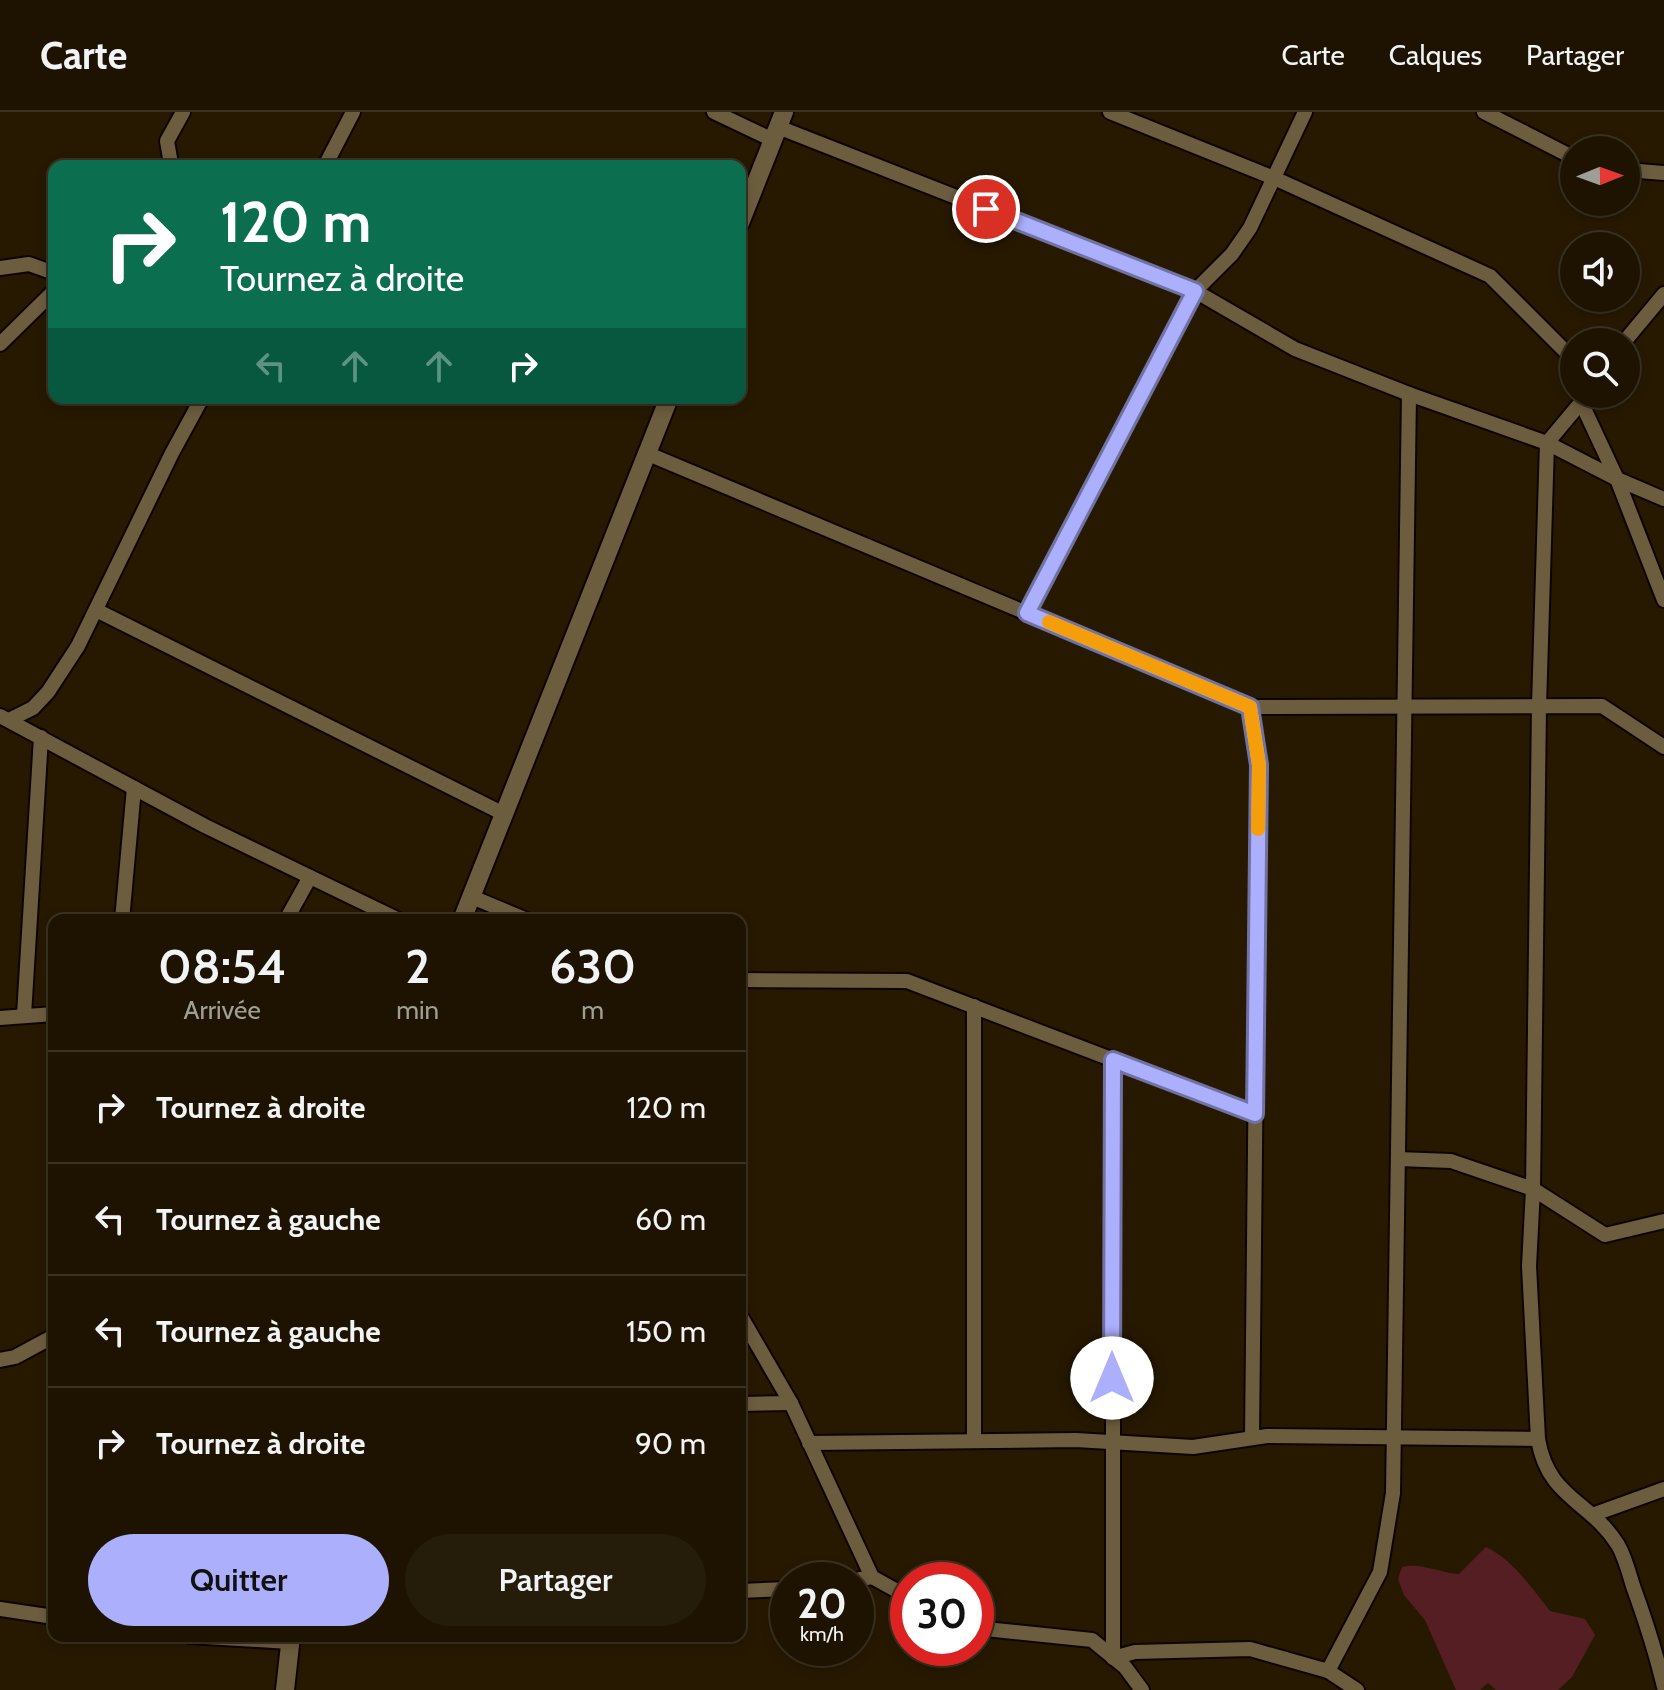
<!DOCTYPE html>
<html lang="fr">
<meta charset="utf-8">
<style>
body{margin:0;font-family:Cabin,sans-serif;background:#251c0a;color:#f1f3f6;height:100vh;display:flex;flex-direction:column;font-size:30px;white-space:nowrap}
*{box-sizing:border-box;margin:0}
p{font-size:26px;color:#a09e99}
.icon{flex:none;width:44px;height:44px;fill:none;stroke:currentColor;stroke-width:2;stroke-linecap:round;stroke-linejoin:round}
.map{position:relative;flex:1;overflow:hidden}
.details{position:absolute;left:48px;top:802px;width:698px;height:728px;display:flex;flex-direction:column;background:#1d1300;border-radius:16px;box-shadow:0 4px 12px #0003,0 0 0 2px #3b3222}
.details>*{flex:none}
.banner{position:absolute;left:48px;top:48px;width:698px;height:244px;border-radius:16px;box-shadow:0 4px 12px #0003,0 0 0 2px #3b3222;background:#0b6e4f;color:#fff;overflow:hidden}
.needle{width:52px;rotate:89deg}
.controls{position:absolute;left:1560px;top:24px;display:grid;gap:16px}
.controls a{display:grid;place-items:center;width:80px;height:80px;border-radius:50%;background:#1d1300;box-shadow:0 4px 12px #0003,0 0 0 2px #3b3222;font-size:40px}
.speed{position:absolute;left:770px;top:1450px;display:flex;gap:16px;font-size:40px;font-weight:700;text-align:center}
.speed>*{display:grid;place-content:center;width:104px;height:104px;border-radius:50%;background:#1d1300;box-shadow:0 4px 12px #0003,0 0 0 2px #3b3222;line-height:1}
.speed small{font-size:20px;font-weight:400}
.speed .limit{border:12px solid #d22;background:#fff;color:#111}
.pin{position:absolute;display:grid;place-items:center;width:68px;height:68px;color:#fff;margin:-34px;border:4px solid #fff;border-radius:50%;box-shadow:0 2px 8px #0007}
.me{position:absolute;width:88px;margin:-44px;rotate:0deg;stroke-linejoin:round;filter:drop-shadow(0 0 6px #0008)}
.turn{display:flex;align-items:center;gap:28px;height:168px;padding:0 40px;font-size:36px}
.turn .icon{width:104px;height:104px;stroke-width:2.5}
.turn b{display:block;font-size:56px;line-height:68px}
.lanes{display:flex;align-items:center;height:76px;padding:0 40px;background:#0003;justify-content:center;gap:40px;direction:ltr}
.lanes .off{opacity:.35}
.eta{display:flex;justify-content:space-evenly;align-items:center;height:136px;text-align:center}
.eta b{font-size:48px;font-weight:600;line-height:56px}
.action{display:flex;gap:16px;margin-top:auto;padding:16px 40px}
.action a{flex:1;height:92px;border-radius:48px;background:#acaffb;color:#111;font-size:32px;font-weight:600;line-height:92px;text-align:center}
.action a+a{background:#251c0a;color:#f1f3f6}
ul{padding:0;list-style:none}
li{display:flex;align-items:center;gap:24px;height:112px;padding:0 40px;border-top:2px solid #3b3222}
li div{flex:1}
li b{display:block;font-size:30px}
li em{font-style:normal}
header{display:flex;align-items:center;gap:48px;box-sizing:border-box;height:112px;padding:0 40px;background:#1d1300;border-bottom:2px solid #3b3222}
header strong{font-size:38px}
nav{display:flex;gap:44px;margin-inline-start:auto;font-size:28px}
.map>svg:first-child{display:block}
.green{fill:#541e23}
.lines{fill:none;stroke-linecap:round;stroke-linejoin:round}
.minor-casing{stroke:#0f0400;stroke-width:18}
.tertiary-casing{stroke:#0f0400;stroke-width:22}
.minor{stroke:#6d5d3f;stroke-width:14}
.tertiary{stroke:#6d5d3f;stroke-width:18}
.route-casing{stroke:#7072a3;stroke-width:20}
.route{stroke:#acaffb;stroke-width:14}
.slow{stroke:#f59e0b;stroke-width:14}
</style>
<header>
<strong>Carte</strong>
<nav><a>Carte</a><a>Calques</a><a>Partager</a></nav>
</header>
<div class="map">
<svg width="1664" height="1578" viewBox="0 0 1664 1578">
<rect width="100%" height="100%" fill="#271900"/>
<path class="green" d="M1486,1435C1513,1448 1532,1476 1550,1499L1585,1507L1595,1523L1572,1565L1558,1578H1496L1488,1571L1480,1578H1456L1425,1508L1404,1483L1398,1467L1402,1455C1421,1450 1440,1461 1459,1462Z"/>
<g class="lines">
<g class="minor-casing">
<g id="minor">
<polyline points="714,0 773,28"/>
<polyline points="1110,0 1274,66 1490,164 1574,248"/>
<polyline points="1484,0 1574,46"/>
<polyline points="778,15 1195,179 1295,237 1409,282 1547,331 1617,367 1664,387"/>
<polyline points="171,52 167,29 183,0"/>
<polyline points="325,54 353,0"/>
<polyline points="1626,58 1664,61"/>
<polyline points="0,156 29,152 54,161"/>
<polyline points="1624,230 1664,182"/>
<polyline points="0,232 54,179"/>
<path d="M1588,282L1547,331L1539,594L1533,1077L1529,1154L1538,1327C1548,1387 1590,1388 1618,1433C1625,1445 1629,1461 1633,1474C1645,1507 1656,1541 1664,1575"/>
<polyline points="1581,290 1617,367 1664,488"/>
<polyline points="646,341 1250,595 1602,594 1664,635"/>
<polyline points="96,498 504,702"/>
<polyline points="1027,501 1195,179 1232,142 1250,116 1305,0"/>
<polyline points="1250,595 1259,653 1252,1326"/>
<polyline points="0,604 205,714 399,808"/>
<polyline points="9,608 33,596 48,580 78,534 172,341 202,286"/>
<polyline points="472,785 527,808"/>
<polyline points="122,808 134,676"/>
<polyline points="286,808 310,765"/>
<polyline points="740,868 907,869 1255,1002"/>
<polyline points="974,894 974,1329"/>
<polyline points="24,903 41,625"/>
<polyline points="0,906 54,902"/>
<polyline points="1113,948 1113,1546 1135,1540 1250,1537 1328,1559 1357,1578"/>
<polyline points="1398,1047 1451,1049 1533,1077 1605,1123 1664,1109"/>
<polyline points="740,1203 791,1291 872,1465 908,1485"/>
<polyline points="0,1248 15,1245 54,1224"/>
<polyline points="740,1292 791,1291"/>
<polyline points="809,1331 1076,1328 1193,1335 1267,1324 1538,1327"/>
<polyline points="1592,1403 1664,1377"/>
<polyline points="856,1468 872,1465"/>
<polyline points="740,1479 788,1477"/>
<polyline points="0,1497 54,1505"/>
<polyline points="976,1516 1092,1528 1125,1555 1142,1578"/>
<polyline points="189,1524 290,1530"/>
<polyline points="1328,1559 1380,1460 1393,1381 1409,282"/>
</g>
</g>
<g class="tertiary-casing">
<g id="tertiary">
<polyline points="740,111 784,0"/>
<polyline points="462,808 669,286"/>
<polyline points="285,1578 291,1524"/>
</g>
</g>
<use href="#minor" class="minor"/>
<use href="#tertiary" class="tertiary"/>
</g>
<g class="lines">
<g class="route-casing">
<polyline id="route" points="986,97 1195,179 1027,501 1250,595 1259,653 1255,1002 1113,948 1112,1266"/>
</g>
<use href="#route" class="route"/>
<polyline class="slow" points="1049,510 1250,595 1259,653 1258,717"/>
</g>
</svg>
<div class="controls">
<a><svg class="needle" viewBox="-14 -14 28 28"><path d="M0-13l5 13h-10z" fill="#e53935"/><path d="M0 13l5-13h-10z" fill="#a09e99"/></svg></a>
<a><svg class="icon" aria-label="sound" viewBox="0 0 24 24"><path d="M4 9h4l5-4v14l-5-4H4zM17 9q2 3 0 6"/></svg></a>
<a><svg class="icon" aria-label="search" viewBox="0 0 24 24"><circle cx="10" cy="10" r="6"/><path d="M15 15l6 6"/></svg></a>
</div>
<div class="speed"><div>20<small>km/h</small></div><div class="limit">30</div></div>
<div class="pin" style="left:986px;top:97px;background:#d93025"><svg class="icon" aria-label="arrive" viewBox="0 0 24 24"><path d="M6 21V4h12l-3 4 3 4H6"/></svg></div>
<svg class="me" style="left:1112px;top:1266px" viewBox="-20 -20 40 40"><circle r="19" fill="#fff"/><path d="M0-13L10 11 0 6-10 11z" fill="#acaffb"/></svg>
<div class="banner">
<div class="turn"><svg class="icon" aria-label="right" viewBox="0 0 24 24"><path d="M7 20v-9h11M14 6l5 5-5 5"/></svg><div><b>120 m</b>Tournez à droite</div></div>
<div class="lanes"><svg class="icon off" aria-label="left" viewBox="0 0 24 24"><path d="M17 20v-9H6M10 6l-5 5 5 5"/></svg><svg class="icon off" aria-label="ahead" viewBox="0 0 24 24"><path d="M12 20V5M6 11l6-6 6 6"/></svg><svg class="icon off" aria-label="ahead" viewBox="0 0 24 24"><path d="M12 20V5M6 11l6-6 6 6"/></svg><svg class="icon" aria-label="right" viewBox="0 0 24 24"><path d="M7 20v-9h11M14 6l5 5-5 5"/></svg></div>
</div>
<section class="details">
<div class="eta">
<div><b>08:54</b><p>Arrivée</p></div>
<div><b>2</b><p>min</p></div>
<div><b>630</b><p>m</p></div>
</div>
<ul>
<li><svg class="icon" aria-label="right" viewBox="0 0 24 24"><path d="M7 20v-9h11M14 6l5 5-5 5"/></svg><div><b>Tournez à droite</b></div><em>120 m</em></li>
<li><svg class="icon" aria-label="left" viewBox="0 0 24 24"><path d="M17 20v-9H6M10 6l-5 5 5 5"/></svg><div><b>Tournez à gauche</b></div><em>60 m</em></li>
<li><svg class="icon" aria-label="left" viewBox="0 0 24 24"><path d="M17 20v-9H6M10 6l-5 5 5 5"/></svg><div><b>Tournez à gauche</b></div><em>150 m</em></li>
<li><svg class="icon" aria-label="right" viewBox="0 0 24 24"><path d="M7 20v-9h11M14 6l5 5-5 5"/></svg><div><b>Tournez à droite</b></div><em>90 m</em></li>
</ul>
<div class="action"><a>Quitter</a><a>Partager</a></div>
</section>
</div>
